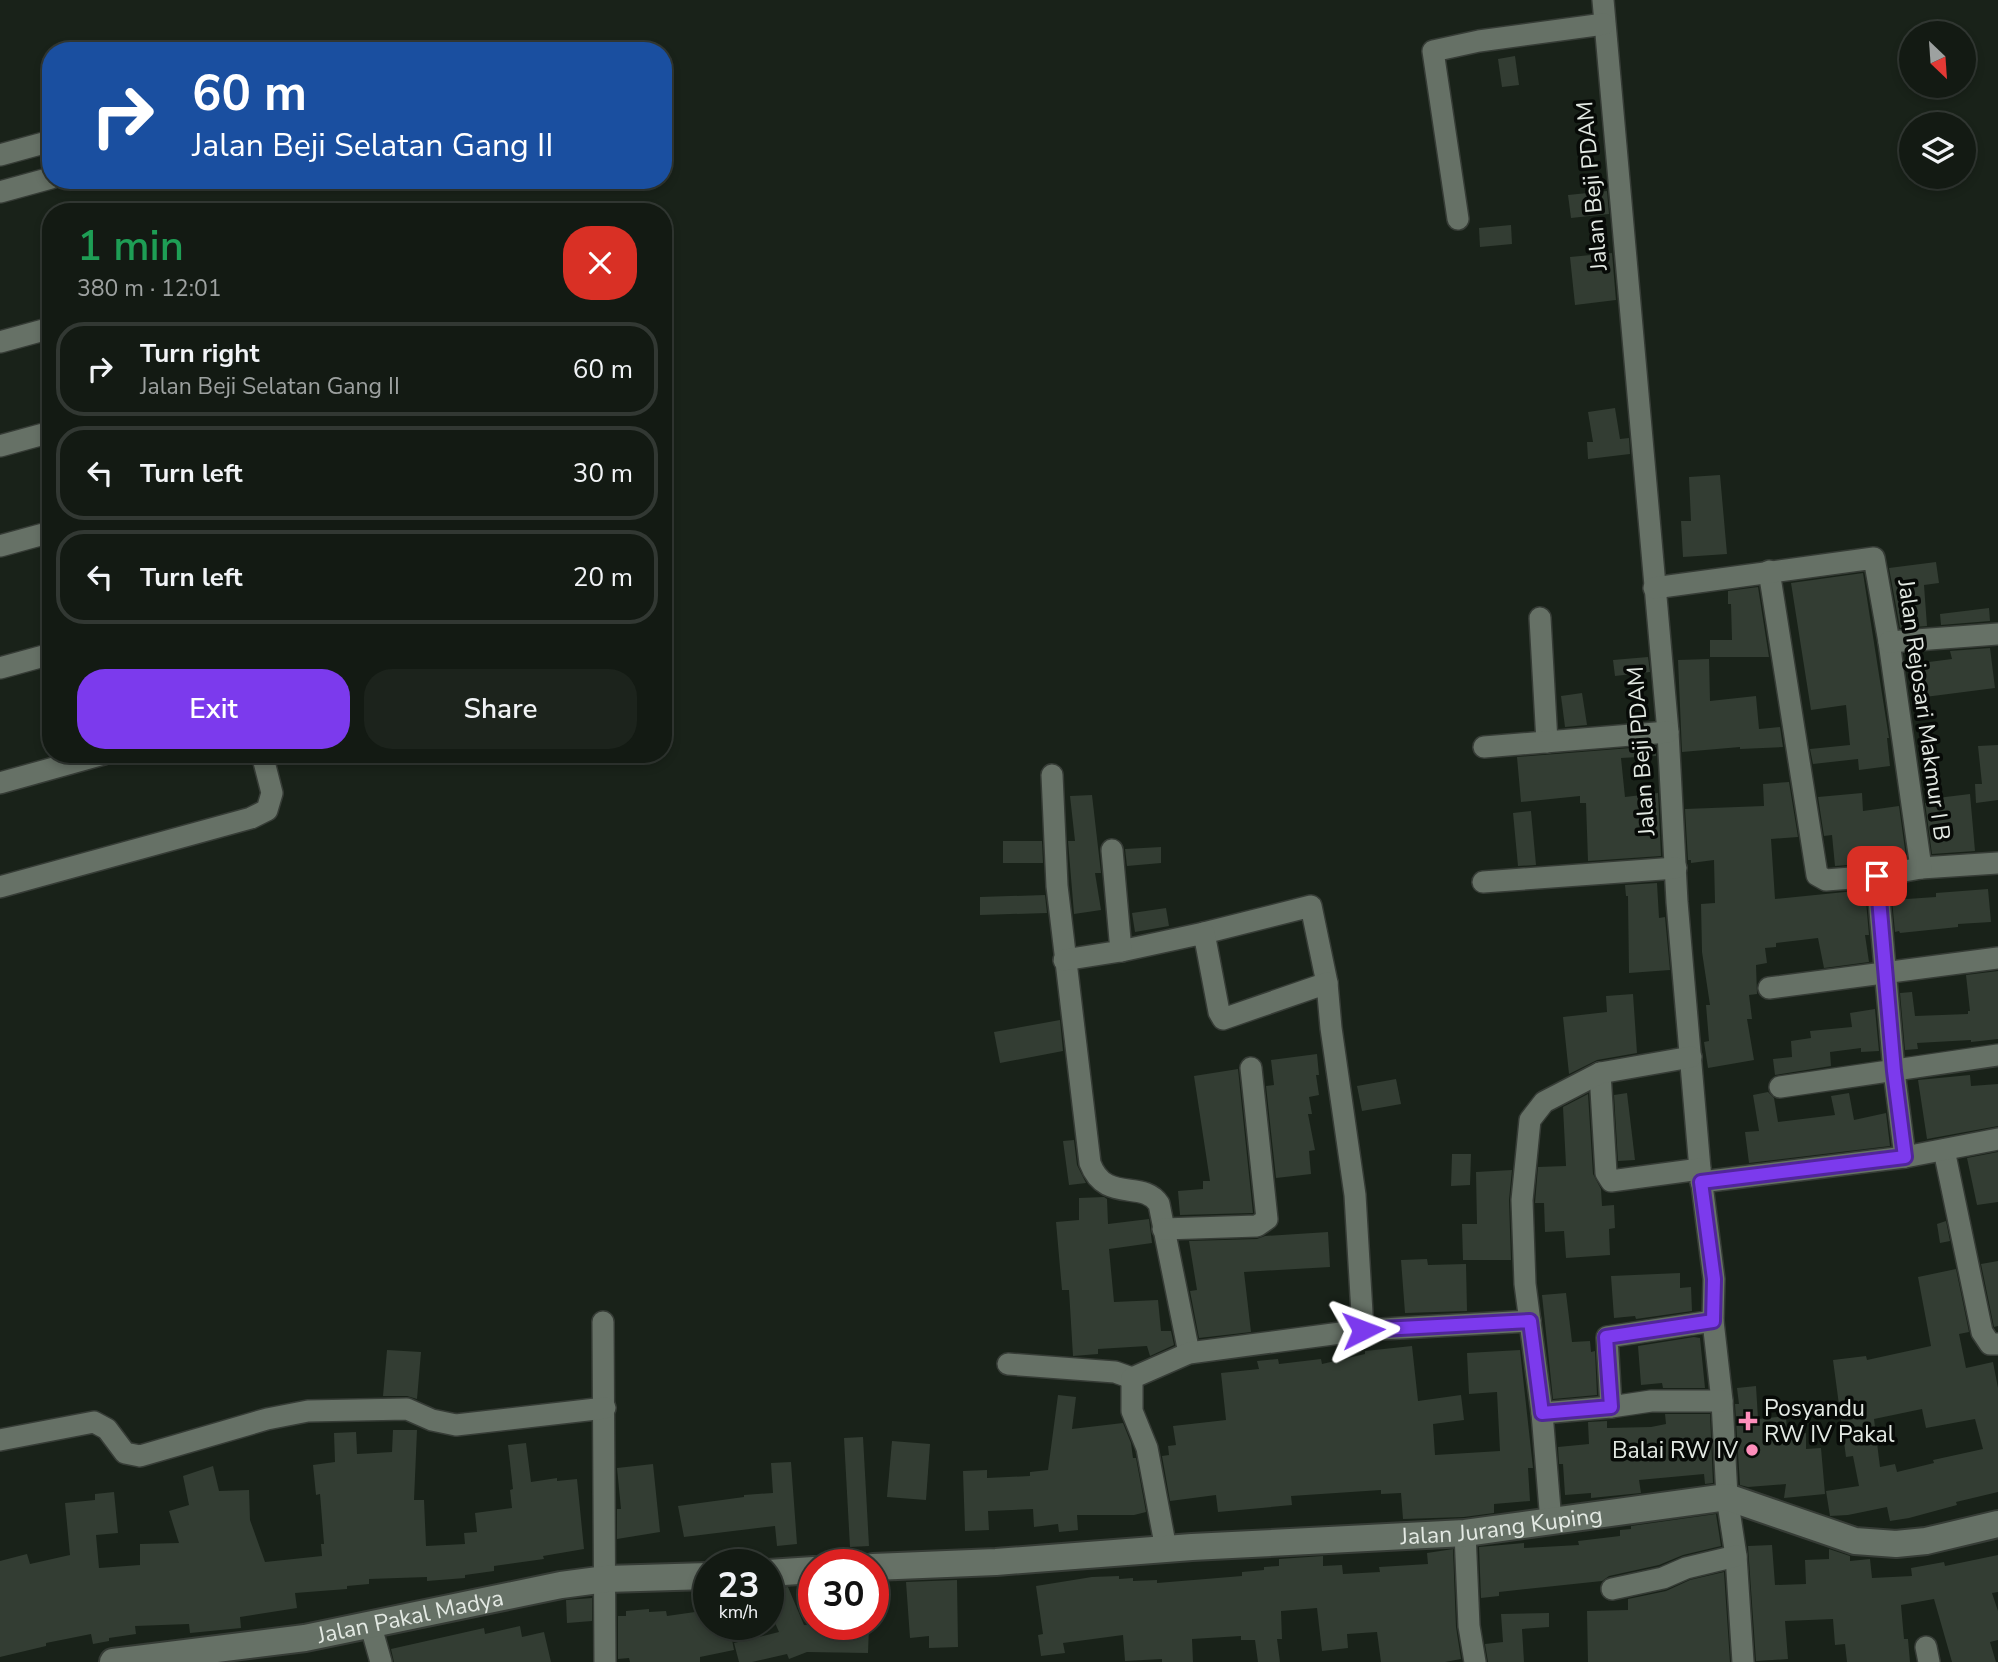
<!DOCTYPE html>
<meta charset="utf-8">
<style>
body{margin:0;font-family:"Nunito Sans",sans-serif;background:#1c231c;color:#f1f3f6;height:100vh;display:flex;flex-direction:column;font-size:26px;white-space:nowrap}
*{box-sizing:border-box;margin:0}
p{font-size:23px;color:#9da1a0}
.icon{flex:none;width:38px;height:38px;fill:none;stroke:currentColor;stroke-width:2;stroke-linecap:round;stroke-linejoin:round}
.map{position:relative;flex:1;overflow:hidden}
.side{position:absolute;left:42px;top:203px;width:630px;height:560px;display:flex;flex-direction:column;background:#131a13;border-radius:28px;box-shadow:0 4px 10px #0003,0 0 0 2px #323833}
.side>*{flex:none}
.guide{position:absolute;left:42px;top:42px;width:630px;height:147px;border-radius:28px;box-shadow:0 4px 10px #0003,0 0 0 2px #323833;background:#1a4fa0;color:#fff;overflow:hidden}
.needle{width:46px;rotate:155deg}
.controls{position:absolute;left:1899px;top:21px;display:grid;gap:14px}
.controls a{display:grid;place-items:center;width:77px;height:77px;border-radius:50%;background:#131a13;box-shadow:0 4px 10px #0003,0 0 0 2px #323833;font-size:35px}
.speed{position:absolute;left:693px;top:1549px;display:flex;gap:14px;font-size:35px;font-weight:700;text-align:center}
.speed>*{display:grid;place-content:center;width:91px;height:91px;border-radius:50%;background:#131a13;box-shadow:0 4px 10px #0003,0 0 0 2px #323833;line-height:1}
.speed small{font-size:18px;font-weight:400}
.speed .limit{border:10px solid #d22;background:#fff;color:#111}
.pin{position:absolute;display:grid;place-items:center;width:60px;height:60px;color:#fff;margin:-30px;border-radius:14px;box-shadow:0 4px 10px #0006}
.me{position:absolute;width:77px;margin:-38px;rotate:87deg;stroke-linejoin:round;filter:drop-shadow(0 0 5px #0008)}
.turn{display:flex;align-items:center;gap:24px;height:147px;padding:0 35px;font-size:32px}
.turn .icon{width:91px;height:91px;stroke-width:2.5}
.turn b{display:block;font-size:49px;line-height:60px}
.round{display:grid;place-items:center;flex:none;width:74px;height:74px;border-radius:28px;background:#1c231c}
.headline{display:flex;align-items:center;justify-content:space-between;height:119px;padding:0 35px}
h1{font-size:42px;font-weight:600;line-height:52px;color:#1e9e55}
.cta{display:flex;gap:14px;margin-top:auto;padding:14px 35px}
.cta a{flex:1;height:80px;border-radius:28px;background:#7c3aed;color:#fff;font-size:28px;font-weight:600;line-height:80px;text-align:center}
.cta a+a{background:#1c231c;color:#f1f3f6}
ul{padding:0;list-style:none}
li{display:flex;align-items:center;gap:21px;height:94px;margin:0 14px 10px;padding:0 21px;border:4px solid #323833;border-radius:28px}
li div{flex:1}
li b{display:block;font-size:26px}
li em{font-style:normal}
.map>svg:first-child{display:block}
.building{fill:#333d33;fill-rule:evenodd}
.lines{fill:none;stroke-linecap:round;stroke-linejoin:round}
.minor-casing{stroke:#363c36;stroke-width:24}
.tertiary-casing{stroke:#363c36;stroke-width:30}
.minor{stroke:#667166;stroke-width:21}
.tertiary{stroke:#667166;stroke-width:26}
.route-casing{stroke:#51269a;stroke-width:18}
.route{stroke:#7c3aed;stroke-width:12}
.poi-dot{fill:#fe8ebb;stroke:#070a07;stroke-width:2.5}
.labels{text-anchor:middle;dominant-baseline:central;stroke-width:7;stroke-linejoin:round;paint-order:stroke}
.street-label{font-size:23px;fill:#e3e9e3;stroke:#070a07}
.poi-label{font-size:23px;fill:#e3e9e3;stroke:#070a07;text-anchor:start}
</style>
<div class="map">
<svg width="1998" height="1662" viewBox="0 0 1998 1662">
<rect width="100%" height="100%" fill="#192219"/>
<g class="building">
<polygon points="1515,56 1519,85 1502,87 1498,59"/>
<polygon points="1607,191 1609,214 1571,218 1568,195"/>
<polygon points="1511,225 1512,244 1480,247 1479,228"/>
<polygon points="1612,253 1616,300 1575,305 1570,257"/>
<polygon points="1615,408 1620,439 1629,438 1630,454 1588,459 1587,442 1593,442 1588,412"/>
<polygon points="1720,475 1727,554 1683,557 1681,521 1691,521 1689,477"/>
<polygon points="1936,562 1939,583 1924,585 1927,626 1900,628 1889,568"/>
<polygon points="1863,573 1889,738 1887,738 1890,766 1859,770 1858,759 1813,764 1810,749 1850,745 1846,705 1811,710 1791,583"/>
<polygon points="1758,587 1769,657 1710,657 1710,640 1732,640 1731,604 1728,604 1728,591"/>
<polygon points="1989,608 1990,621 1941,625 1940,614"/>
<polygon points="1990,648 1995,688 1925,697 1921,663 1952,659 1950,651"/>
<polygon points="1648,657 1650,672 1615,676 1613,660"/>
<polygon points="1709,659 1710,701 1756,696 1759,729 1780,727 1783,747 1740,749 1740,747 1682,752 1678,660"/>
<polygon points="1582,693 1587,725 1565,727 1561,696"/>
<polygon points="1998,745 1998,800 1976,803 1975,784 1982,784 1978,746"/>
<polygon points="1656,746 1656,756 1621,758 1625,797 1658,793 1661,856 1588,861 1586,803 1580,803 1580,796 1521,802 1517,757"/>
<polygon points="1789,782 1798,837 1771,839 1775,899 1865,890 1869,935 1865,935 1869,962 1824,968 1818,938 1776,943 1776,947 1765,948 1767,963 1756,965 1757,994 1749,995 1752,1019 1747,1019 1754,1060 1708,1068 1704,1042 1709,1041 1706,1005 1710,1005 1702,952 1701,904 1715,903 1714,860 1691,863 1691,860 1688,860 1685,809 1764,806 1763,784"/>
<polygon points="1862,793 1863,811 1899,806 1906,857 1875,863 1835,866 1832,835 1824,836 1818,797"/>
<polygon points="1970,794 1975,851 1932,854 1925,803 1929,802 1929,799"/>
<polygon points="1092,795 1101,873 1095,873 1101,910 1074,914 1068,841 1075,841 1070,796"/>
<polygon points="1531,811 1536,865 1518,866 1513,813"/>
<polygon points="1003,841 1042,841 1043,863 1003,863"/>
<polygon points="1161,847 1161,863 1127,866 1125,849"/>
<polygon points="1657,883 1659,918 1665,917 1670,970 1629,973 1628,896 1626,896 1625,885"/>
<polygon points="1988,889 1991,922 1958,924 1958,927 1900,933 1899,931 1895,932 1892,900 1936,897 1936,893"/>
<polygon points="1045,895 1047,913 980,915 980,897"/>
<polygon points="1166,908 1169,926 1135,932 1132,913"/>
<polygon points="1998,971 1998,1039 1971,1042 1971,1040 1917,1043 1918,1049 1905,1050 1900,993 1912,992 1915,1016 1968,1014 1968,1011 1970,1011 1966,975"/>
<polygon points="1633,994 1637,1053 1597,1060 1569,1074 1563,1017 1607,1012 1606,996"/>
<polygon points="1875,1009 1879,1051 1861,1052 1861,1048 1830,1052 1831,1066 1775,1075 1773,1059 1792,1057 1791,1041 1811,1038 1810,1031 1852,1027 1850,1013"/>
<polygon points="1060,1020 1063,1051 1000,1063 994,1032"/>
<polygon points="1317,1054 1319,1075 1316,1075 1319,1095 1309,1097 1312,1114 1308,1114 1315,1150 1309,1151 1311,1174 1276,1178 1266,1086 1274,1085 1271,1060"/>
<polygon points="1238,1069 1253,1213 1180,1215 1178,1191 1203,1189 1203,1181 1210,1181 1194,1076"/>
<polygon points="1970,1075 1971,1086 1998,1084 1998,1126 1927,1139 1918,1080"/>
<polygon points="1396,1079 1401,1104 1362,1111 1357,1086"/>
<polygon points="1768,1092 1774,1098 1778,1122 1835,1115 1831,1096 1849,1093 1854,1120 1886,1113 1890,1146 1749,1163 1745,1132 1759,1131 1753,1095"/>
<polygon points="1627,1093 1635,1160 1618,1161 1614,1095"/>
<polygon points="1588,1094 1593,1174 1601,1189 1602,1206 1614,1205 1615,1228 1609,1229 1610,1255 1566,1258 1564,1231 1545,1232 1544,1203 1535,1203 1538,1167 1566,1166 1563,1107"/>
<polygon points="1074,1140 1077,1165 1086,1183 1069,1185 1063,1141"/>
<polygon points="1998,1152 1998,1202 1977,1205 1967,1158"/>
<polygon points="1452,1154 1471,1154 1470,1185 1451,1186"/>
<polygon points="1512,1170 1509,1200 1511,1260 1463,1260 1462,1224 1477,1224 1476,1172"/>
<polygon points="1104,1197 1107,1199 1108,1224 1149,1219 1152,1243 1109,1249 1114,1302 1158,1300 1161,1331 1171,1331 1174,1345 1150,1356 1147,1346 1098,1349 1098,1354 1073,1356 1069,1290 1062,1290 1056,1222 1079,1220 1079,1198"/>
<polygon points="1946,1221 1950,1241 1940,1243 1937,1224"/>
<polygon points="1328,1232 1330,1267 1244,1272 1251,1332 1199,1338 1190,1291 1197,1290 1189,1241 1257,1239 1265,1236"/>
<polygon points="1427,1259 1428,1265 1466,1264 1467,1311 1405,1313 1401,1260"/>
<polygon points="1998,1261 1998,1326 1994,1327 1981,1264"/>
<path d="M1956,1269L1969,1332L1959,1334L1966,1368L1993,1362L1998,1388V1492L1956,1502L1957,1505L1909,1518L1890,1521L1887,1507L1848,1515L1830,1516L1826,1491L1859,1486L1853,1456L1846,1457L1833,1360L1866,1356L1867,1360L1931,1346L1918,1277ZM1922,1409L1926,1428L1975,1419L1983,1449L1933,1460L1934,1463L1897,1472L1895,1464L1880,1467L1874,1419Z"/>
<polygon points="1680,1273 1680,1288 1691,1287 1692,1311 1636,1319 1635,1316 1614,1318 1611,1276"/>
<polygon points="1566,1293 1572,1342 1590,1341 1591,1352 1595,1351 1597,1395 1553,1399 1542,1295"/>
<polygon points="1694,1337 1700,1338 1705,1388 1663,1388 1662,1383 1641,1385 1638,1346"/>
<polygon points="1412,1346 1418,1401 1461,1395 1464,1420 1433,1424 1435,1455 1500,1451 1497,1392 1469,1394 1467,1353 1520,1350 1533,1468 1528,1468 1530,1501 1494,1504 1494,1513 1464,1517 1403,1519 1401,1493 1381,1494 1381,1490 1291,1496 1292,1505 1218,1512 1216,1495 1170,1501 1162,1456 1169,1455 1168,1446 1176,1445 1173,1426 1226,1420 1221,1373 1259,1369 1257,1361 1278,1359 1279,1364 1321,1359 1322,1364 1365,1354 1365,1351"/>
<polygon points="387,1350 421,1352 417,1399 407,1396 383,1396"/>
<polygon points="1756,1386 1758,1419 1786,1416 1787,1434 1806,1433 1806,1449 1821,1448 1825,1494 1784,1498 1786,1484 1748,1487 1740,1485 1735,1404 1739,1404 1737,1388"/>
<polygon points="1058,1395 1076,1397 1072,1429 1123,1423 1131,1443 1133,1458 1136,1458 1146,1512 1134,1515 1077,1515 1078,1530 1059,1532 1058,1524 1034,1527 1033,1509 988,1511 989,1530 965,1531 963,1471 987,1470 987,1478 1030,1476 1030,1472 1048,1470"/>
<polygon points="1665,1414 1710,1414 1713,1483 1705,1484 1704,1474 1639,1480 1641,1493 1591,1498 1591,1493 1565,1495 1563,1464 1559,1464 1558,1447 1589,1444 1588,1422 1607,1421 1607,1428 1651,1427 1666,1424"/>
<polygon points="393,1430 417,1430 414,1500 424,1500 426,1546 465,1544 464,1533 477,1532 475,1513 512,1508 510,1490 513,1489 508,1445 526,1443 531,1482 557,1478 557,1481 577,1479 584,1549 543,1556 544,1559 494,1566 494,1571 465,1575 465,1578 427,1581 427,1577 369,1579 369,1584 347,1586 347,1589 295,1593 297,1608 240,1617 241,1628 190,1633 189,1624 135,1626 136,1634 109,1638 109,1641 93,1644 91,1634 46,1643 46,1646 0,1657 0,1561 27,1554 30,1564 70,1555 65,1503 95,1500 95,1494 114,1492 118,1533 96,1535 99,1568 140,1565 140,1544 179,1543 169,1511 189,1505 183,1476 213,1466 219,1491 249,1490 250,1520 265,1562 322,1556 321,1544 324,1544 320,1494 316,1495 313,1465 335,1462 334,1433 356,1432 357,1454 392,1452"/>
<polygon points="863,1437 869,1546 850,1547 844,1438"/>
<polygon points="892,1441 930,1444 926,1500 887,1497"/>
<polygon points="791,1462 797,1544 777,1546 775,1526 684,1537 678,1506 744,1497 744,1495 773,1493 771,1463"/>
<polygon points="653,1464 660,1532 617,1539 617,1509 621,1509 617,1468"/>
<polygon points="1716,1514 1721,1546 1683,1555 1659,1565 1609,1576 1602,1581 1499,1592 1499,1596 1481,1598 1479,1547 1524,1543 1524,1548 1579,1545 1578,1541 1620,1536 1620,1530 1631,1529 1631,1526"/>
<polygon points="1772,1545 1775,1585 1806,1584 1805,1560 1829,1559 1829,1549 1850,1556 1850,1561 1870,1559 1872,1578 1912,1576 1911,1568 1944,1562 1945,1566 1998,1555 1998,1592 1992,1593 1998,1611 1998,1640 1990,1642 1996,1662 1952,1662 1934,1599 1901,1605 1904,1639 1908,1639 1910,1662 1847,1662 1845,1644 1835,1645 1833,1619 1785,1621 1788,1659 1756,1661 1748,1546"/>
<polygon points="1453,1549 1456,1627 1461,1659 1445,1662 1381,1662 1377,1632 1347,1634 1348,1648 1322,1651 1317,1608 1281,1611 1282,1639 1277,1639 1280,1662 1258,1662 1255,1640 1241,1640 1241,1636 1192,1639 1193,1662 1162,1662 1162,1659 1125,1661 1123,1635 1063,1643 1065,1653 1041,1656 1038,1635 1043,1634 1036,1586 1092,1577 1119,1576 1119,1579 1133,1578 1133,1581 1157,1580 1157,1583 1242,1576 1242,1572 1264,1570 1264,1567 1279,1566 1279,1559 1323,1556 1323,1566 1342,1565 1343,1574 1380,1572 1379,1567 1428,1564 1427,1553"/>
<polygon points="1724,1572 1730,1662 1588,1662 1587,1611 1628,1610 1628,1599 1666,1591 1690,1580"/>
<polygon points="957,1580 958,1647 929,1648 929,1636 910,1638 906,1582"/>
<polygon points="788,1587 804,1625 869,1627 868,1653 807,1652 789,1659 787,1654 752,1662 739,1662 734,1643 779,1632 768,1607 768,1589"/>
<polygon points="592,1598 592,1621 567,1623 566,1600"/>
<polygon points="649,1609 649,1612 666,1611 667,1616 709,1610 709,1624 729,1624 734,1650 700,1657 700,1662 630,1662 629,1658 618,1659 618,1616 626,1616 626,1611"/>
<polygon points="1549,1613 1549,1627 1522,1629 1524,1662 1488,1662 1485,1644 1503,1642 1501,1614"/>
<polygon points="520,1626 522,1637 544,1632 551,1662 394,1662 391,1649 484,1628 485,1634"/>
</g>
<g class="lines">
<g class="minor-casing">
<g id="minor">
<polyline points="1603,0 1668,732 1677,902 1700,1169 1714,1279 1713,1321 1722,1401 1727,1497 1736,1556 1743,1662"/>
<polyline points="0,155 51,141"/>
<polyline points="0,192 51,178"/>
<polyline points="1458,219 1433,51 1479,41 1604,24"/>
<polyline points="0,342 51,328"/>
<polyline points="0,446 51,432"/>
<polyline points="0,546 51,532"/>
<polyline points="1769,571 1817,875 1826,880 1877,876 1921,868 1998,863"/>
<polyline points="1654,588 1874,558 1889,642 1921,868"/>
<polyline points="1540,618 1547,742"/>
<polyline points="1889,642 1998,634"/>
<polyline points="0,668 51,654"/>
<polyline points="1484,747 1668,732"/>
<path d="M1052,775L1057,886L1090,1163C1105,1204 1143,1179 1159,1204L1189,1353"/>
<polyline points="0,783 104,754"/>
<polyline points="1877,876 1894,1071 1905,1157"/>
<polyline points="1483,882 1676,868"/>
<polyline points="0,887 251,818 267,810 272,793 262,754"/>
<polyline points="1204,933 1311,906 1327,983"/>
<polyline points="1121,951 1204,933 1219,1012 1223,1019 1327,983 1331,1028 1355,1195 1363,1330"/>
<polyline points="1064,960 1121,951 1112,850"/>
<polyline points="1769,988 1998,958"/>
<polyline points="1600,1073 1606,1173 1611,1181 1700,1169"/>
<polyline points="1780,1087 1998,1055"/>
<polyline points="1944,1150 1982,1332 1990,1344 1998,1344"/>
<polyline points="1701,1182 1905,1157 1998,1139"/>
<polyline points="1163,1229 1257,1226 1267,1219 1251,1068"/>
<polyline points="1713,1321 1607,1337 1611,1407 1651,1401 1722,1401"/>
<polyline points="603,1322 605,1662"/>
<polyline points="1008,1364 1115,1372 1132,1378"/>
<polyline points="1542,1413 1611,1407"/>
<polyline points="0,1440 94,1422 107,1429 125,1453 140,1456 267,1419 308,1411 407,1409 432,1420 456,1425 605,1408"/>
<polyline points="1551,1522 1542,1413 1525,1284 1522,1200 1530,1120 1544,1102 1600,1073 1691,1057"/>
<polyline points="1465,1533 1469,1626 1475,1662"/>
<polyline points="1166,1549 1147,1448 1132,1411 1132,1378 1189,1353 1363,1330 1530,1321"/>
<polyline points="1612,1589 1663,1578 1686,1568 1736,1556"/>
<polyline points="370,1623 381,1662"/>
<polyline points="1926,1647 1929,1662"/>
</g>
</g>
<g class="tertiary-casing">
<g id="tertiary">
<path id="s1" d="M873,1567L996,1562L1192,1547L1465,1533L1727,1497L1855,1541L1896,1544L1926,1541L1998,1524"/>
<polyline points="768,1573 814,1570"/>
<path id="s2" d="M113,1662L305,1638L561,1585L606,1579L709,1576"/>
</g>
</g>
<use href="#minor" class="minor"/>
<use href="#tertiary" class="tertiary"/>
</g>
<g class="lines">
<g class="route-casing">
<polyline id="route" points="1363,1330 1530,1321 1542,1413 1611,1407 1606,1337 1713,1321 1714,1279 1701,1182 1905,1157 1894,1071 1877,876"/>
</g>
<use href="#route" class="route"/>
</g>
<g class="poi-dot">
<path d="M1744.5 1410.5h7v7h7v7h-7v7h-7v-7h-7v-7h7z"/>
<circle cx="1752" cy="1450" r="7"/>
</g>
<g class="labels">
<g class="street-label">
<text transform="translate(1592 186) rotate(-95)">Jalan Beji PDAM</text>
<text transform="translate(1924 710) rotate(82)">Jalan Rejosari Makmur I B</text>
<text transform="translate(1641 751) rotate(-94)">Jalan Beji PDAM</text>
<text stroke="none"><textPath href="#s1" startOffset="630">Jalan Jurang Kuping</textPath></text>
<text stroke="none"><textPath href="#s2" startOffset="301">Jalan Pakal Madya</textPath></text>
</g>
<g class="poi-label">
<text x="1764" y="1408">Posyandu<tspan x="1764" dy="26">RW IV Pakal</tspan></text>
<text x="1738" y="1450" text-anchor="end">Balai RW IV</text>
</g>
</g>
</svg>
<div class="controls">
<a><svg class="needle" viewBox="-14 -14 28 28"><path d="M0-13l5 13h-10z" fill="#e53935"/><path d="M0 13l5-13h-10z" fill="#9da1a0"/></svg></a>
<a><svg class="icon" aria-label="layers" viewBox="0 0 24 24"><path d="M12 4l9 5-9 5-9-5zM3 14l9 5 9-5"/></svg></a>
</div>
<div class="speed"><div>23<small>km/h</small></div><div class="limit">30</div></div>
<div class="pin" style="left:1877px;top:876px;background:#d93025"><svg class="icon" aria-label="arrive" viewBox="0 0 24 24"><path d="M6 21V4h12l-3 4 3 4H6"/></svg></div>
<svg class="me" style="left:1363px;top:1330px" viewBox="-20 -20 40 40"><path d="M0-17L14 15 0 8-14 15z" fill="#7c3aed" stroke="#fff" stroke-width="4"/></svg>
<div class="guide">
<div class="turn"><svg class="icon" aria-label="right" viewBox="0 0 24 24"><path d="M7 20v-9h11M14 6l5 5-5 5"/></svg><div><b>60 m</b>Jalan Beji Selatan Gang II</div></div>
</div>
<section class="side">
<div class="headline"><div><h1>1 min</h1><p>380 m · 12:01</p></div><a class="round" style="background:#d93025;color:#fff"><svg class="icon" aria-label="close" viewBox="0 0 24 24"><path d="M6 6l12 12M18 6L6 18"/></svg></a></div>
<ul>
<li><svg class="icon" aria-label="right" viewBox="0 0 24 24"><path d="M7 20v-9h11M14 6l5 5-5 5"/></svg><div><b>Turn right</b><p>Jalan Beji Selatan Gang II</p></div><em>60 m</em></li>
<li><svg class="icon" aria-label="left" viewBox="0 0 24 24"><path d="M17 20v-9H6M10 6l-5 5 5 5"/></svg><div><b>Turn left</b></div><em>30 m</em></li>
<li><svg class="icon" aria-label="left" viewBox="0 0 24 24"><path d="M17 20v-9H6M10 6l-5 5 5 5"/></svg><div><b>Turn left</b></div><em>20 m</em></li>
</ul>
<div class="cta"><a>Exit</a><a>Share</a></div>
</section>
</div>
